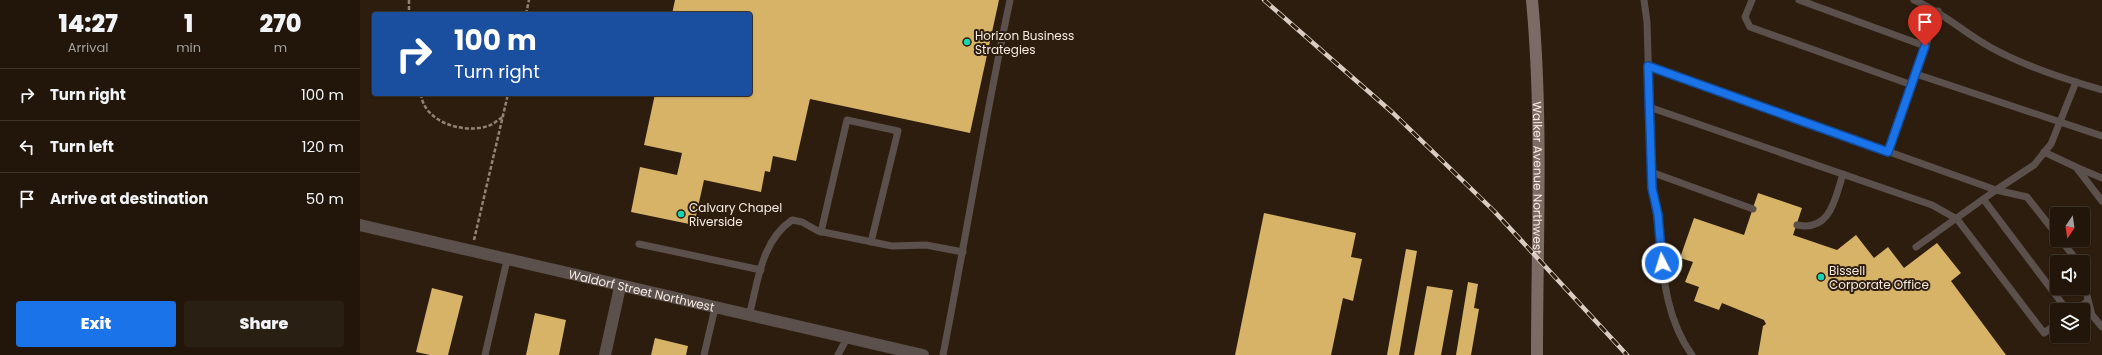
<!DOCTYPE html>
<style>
body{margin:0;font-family:Poppins,sans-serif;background:#2a1f13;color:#f1f3f6;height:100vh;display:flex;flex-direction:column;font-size:15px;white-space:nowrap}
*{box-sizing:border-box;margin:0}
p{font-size:13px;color:#a29f9c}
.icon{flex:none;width:22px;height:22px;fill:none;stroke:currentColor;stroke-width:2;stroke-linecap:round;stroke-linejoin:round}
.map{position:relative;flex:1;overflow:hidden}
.drawer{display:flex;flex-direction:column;background:#22160a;width:360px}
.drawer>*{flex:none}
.hud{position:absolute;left:12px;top:12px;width:380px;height:84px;border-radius:4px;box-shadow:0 1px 3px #0004,0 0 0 1px #3f352b;background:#1a4fa0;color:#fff;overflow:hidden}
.needle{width:26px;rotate:193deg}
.controls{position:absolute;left:1690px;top:207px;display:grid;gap:8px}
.controls a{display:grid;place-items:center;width:40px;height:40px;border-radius:4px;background:#22160a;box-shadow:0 1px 3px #0004,0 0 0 1px #3f352b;font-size:20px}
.pin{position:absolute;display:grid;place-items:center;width:34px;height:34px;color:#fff;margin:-41px -17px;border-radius:50% 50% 50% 0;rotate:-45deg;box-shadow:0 0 4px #0007}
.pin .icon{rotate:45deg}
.me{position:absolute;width:44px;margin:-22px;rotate:355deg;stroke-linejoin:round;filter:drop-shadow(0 0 3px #0008)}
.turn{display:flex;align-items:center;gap:14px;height:84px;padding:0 16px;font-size:18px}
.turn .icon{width:52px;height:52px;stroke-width:2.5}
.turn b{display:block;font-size:28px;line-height:34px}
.eta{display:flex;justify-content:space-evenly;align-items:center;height:68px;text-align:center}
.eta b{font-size:24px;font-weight:800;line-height:28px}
.cta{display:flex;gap:8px;margin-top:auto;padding:8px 16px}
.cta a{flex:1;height:46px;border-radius:4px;background:#1a73e8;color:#fff;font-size:16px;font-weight:800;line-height:46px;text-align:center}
.cta a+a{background:#2a1f13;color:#f1f3f6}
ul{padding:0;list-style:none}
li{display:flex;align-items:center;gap:12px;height:52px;padding:0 16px;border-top:1px solid #3f352b}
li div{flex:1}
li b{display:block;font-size:15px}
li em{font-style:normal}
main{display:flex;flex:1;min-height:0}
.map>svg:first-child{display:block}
.building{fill:#d6b367}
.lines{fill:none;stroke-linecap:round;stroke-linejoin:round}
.path{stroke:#908276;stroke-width:2.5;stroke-dasharray:4 2;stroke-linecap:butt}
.lane{stroke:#5b504c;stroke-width:7}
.street{stroke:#5b504c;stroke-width:12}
.secondary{stroke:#7c6a64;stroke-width:12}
.rail-casing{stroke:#d9ccc2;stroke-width:4.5}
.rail{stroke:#2d1d0e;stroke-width:3;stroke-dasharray:9;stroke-linecap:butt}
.route-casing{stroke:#114b97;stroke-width:10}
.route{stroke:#1a73e8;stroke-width:7}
.poi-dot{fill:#12d5b4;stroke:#2d1d0e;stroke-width:1.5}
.labels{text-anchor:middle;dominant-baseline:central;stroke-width:4;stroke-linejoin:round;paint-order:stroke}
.poi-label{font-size:12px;fill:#f6eae1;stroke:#2d1d0e;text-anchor:start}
.street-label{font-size:12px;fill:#f6eae1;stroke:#2d1d0e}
</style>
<main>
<section class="drawer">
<div class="eta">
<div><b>14:27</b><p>Arrival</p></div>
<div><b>1</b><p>min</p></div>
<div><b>270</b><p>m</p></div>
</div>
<ul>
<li><svg class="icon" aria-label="right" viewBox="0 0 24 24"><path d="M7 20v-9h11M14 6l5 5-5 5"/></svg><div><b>Turn right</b></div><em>100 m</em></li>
<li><svg class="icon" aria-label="left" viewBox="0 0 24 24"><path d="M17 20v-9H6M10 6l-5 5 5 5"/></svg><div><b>Turn left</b></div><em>120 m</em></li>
<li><svg class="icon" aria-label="arrive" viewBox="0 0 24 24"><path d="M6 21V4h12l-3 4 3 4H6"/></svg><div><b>Arrive at destination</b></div><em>50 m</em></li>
</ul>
<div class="cta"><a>Exit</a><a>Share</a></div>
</section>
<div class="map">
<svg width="1742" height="355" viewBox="0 0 1742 355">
<rect width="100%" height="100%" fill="#2d1d0e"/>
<g class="building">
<polygon points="315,0 639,0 610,133 450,99 436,161 413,156 410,172 405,171 401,192 344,180 334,225 271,212 280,167 317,175 322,153 284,145 295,94 390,94 390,14 312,14"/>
<polygon points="1398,193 1442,208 1433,235 1477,250 1496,235 1514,258 1528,247 1544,268 1577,243 1601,273 1591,281 1646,355 1398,355 1403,326 1406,324 1404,320 1362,303 1359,310 1334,301 1339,287 1325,282 1333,262 1320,258 1334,218 1384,235"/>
<polygon points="904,213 996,233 991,257 1002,259 993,301 983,298 971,355 875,355"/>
<polygon points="1046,249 1057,251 1039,355 1027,355"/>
<polygon points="1108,282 1118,284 1114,308 1119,309 1111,355 1096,355"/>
<polygon points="1067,286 1093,290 1081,355 1054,355"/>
<polygon points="72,288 103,296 88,355 70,355 56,352"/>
<polygon points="175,313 206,320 199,355 166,355"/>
<polygon points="295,338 328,346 326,355 291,355"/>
</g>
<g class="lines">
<g class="path">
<polyline points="49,0 49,14"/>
<polyline points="166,14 169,0"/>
<path d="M61,94C64,123 105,134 128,126C134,124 139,119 144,116"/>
<polyline points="114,240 148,94"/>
</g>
<g class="lane">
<path d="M1284,0L1287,22L1292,188C1304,244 1297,307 1332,355"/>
<polyline points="1392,0 1385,17 1390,27 1552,85"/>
<polyline points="1439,0 1565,46"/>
<path d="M1554,0C1584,13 1603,32 1630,47C1664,66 1705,79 1742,90"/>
<polyline points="1288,66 1636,190 1674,165 1691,144 1716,82"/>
<polyline points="1556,74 1742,136"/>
<polyline points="1289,107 1572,205 1597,219 1684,333 1697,324"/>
<polyline points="1528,152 1578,11"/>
<polyline points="1684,152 1716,167 1742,201"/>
<polyline points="1718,168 1742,178"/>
<polyline points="1291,172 1393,209"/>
<polyline points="1624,200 1707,310"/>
<path d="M1437,225C1471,232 1475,198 1483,174"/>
<polyline points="461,232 487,120 538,131 511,242"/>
<polyline points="1701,240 1718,262"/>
<polyline points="279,244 401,270"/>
<polyline points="1556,247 1636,190 1667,197 1697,235"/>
<polyline points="1723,280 1732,315 1742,327"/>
<polyline points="1716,310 1728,301"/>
<path d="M389,316C398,282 401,241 432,220L442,222L458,231L532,246L566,245L603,252"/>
<polyline points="125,355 147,260"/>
<polyline points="344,355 355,308"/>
<polyline points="478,355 487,338"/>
<path d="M583,355C606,237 625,118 650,0"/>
</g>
<g class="street">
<path id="s1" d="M0,225L563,355"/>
<polyline points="245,355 260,287"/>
</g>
<path class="secondary" id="s2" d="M1172,0C1183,118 1177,237 1177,355"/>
<g class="rail-casing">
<polyline id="rail" points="904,0 1033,113 1134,211 1267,355"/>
</g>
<use href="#rail" class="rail"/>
</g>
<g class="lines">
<g class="route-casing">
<polyline id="route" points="1302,263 1298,215 1292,188 1288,66 1528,152 1565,46"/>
</g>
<use href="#route" class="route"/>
</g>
<g class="poi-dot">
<circle cx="607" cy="42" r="4"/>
<circle cx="321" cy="214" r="4"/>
<circle cx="1461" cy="277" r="4"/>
</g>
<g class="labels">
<g class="poi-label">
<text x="615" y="35">Horizon Business<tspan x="615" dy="14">Strategies</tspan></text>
<text x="329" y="207">Calvary Chapel<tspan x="329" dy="14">Riverside</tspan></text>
<text x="1469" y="270">Bissell<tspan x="1469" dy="14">Corporate Office</tspan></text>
</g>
<g class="street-label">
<text stroke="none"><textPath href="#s2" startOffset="178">Walker Avenue Northwest</textPath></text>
<text stroke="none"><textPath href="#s1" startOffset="289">Waldorf Street Northwest</textPath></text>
</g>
</g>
</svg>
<div class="controls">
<a><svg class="needle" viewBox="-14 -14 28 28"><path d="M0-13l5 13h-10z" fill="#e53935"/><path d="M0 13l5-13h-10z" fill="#a29f9c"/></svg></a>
<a><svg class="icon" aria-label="sound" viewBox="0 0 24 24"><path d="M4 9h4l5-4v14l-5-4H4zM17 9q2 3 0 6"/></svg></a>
<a><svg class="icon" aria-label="layers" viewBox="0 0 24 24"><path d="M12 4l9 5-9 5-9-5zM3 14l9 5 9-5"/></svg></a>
</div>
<div class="pin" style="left:1565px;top:46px;background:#d93025"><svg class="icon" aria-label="arrive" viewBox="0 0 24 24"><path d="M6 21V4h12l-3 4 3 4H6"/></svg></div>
<svg class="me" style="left:1302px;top:263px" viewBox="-20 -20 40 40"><circle r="17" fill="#1a73e8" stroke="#fff" stroke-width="3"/><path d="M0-11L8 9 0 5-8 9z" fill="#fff"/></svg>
<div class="hud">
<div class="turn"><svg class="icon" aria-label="right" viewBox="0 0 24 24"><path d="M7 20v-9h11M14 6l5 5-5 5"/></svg><div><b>100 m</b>Turn right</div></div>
</div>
</div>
</main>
